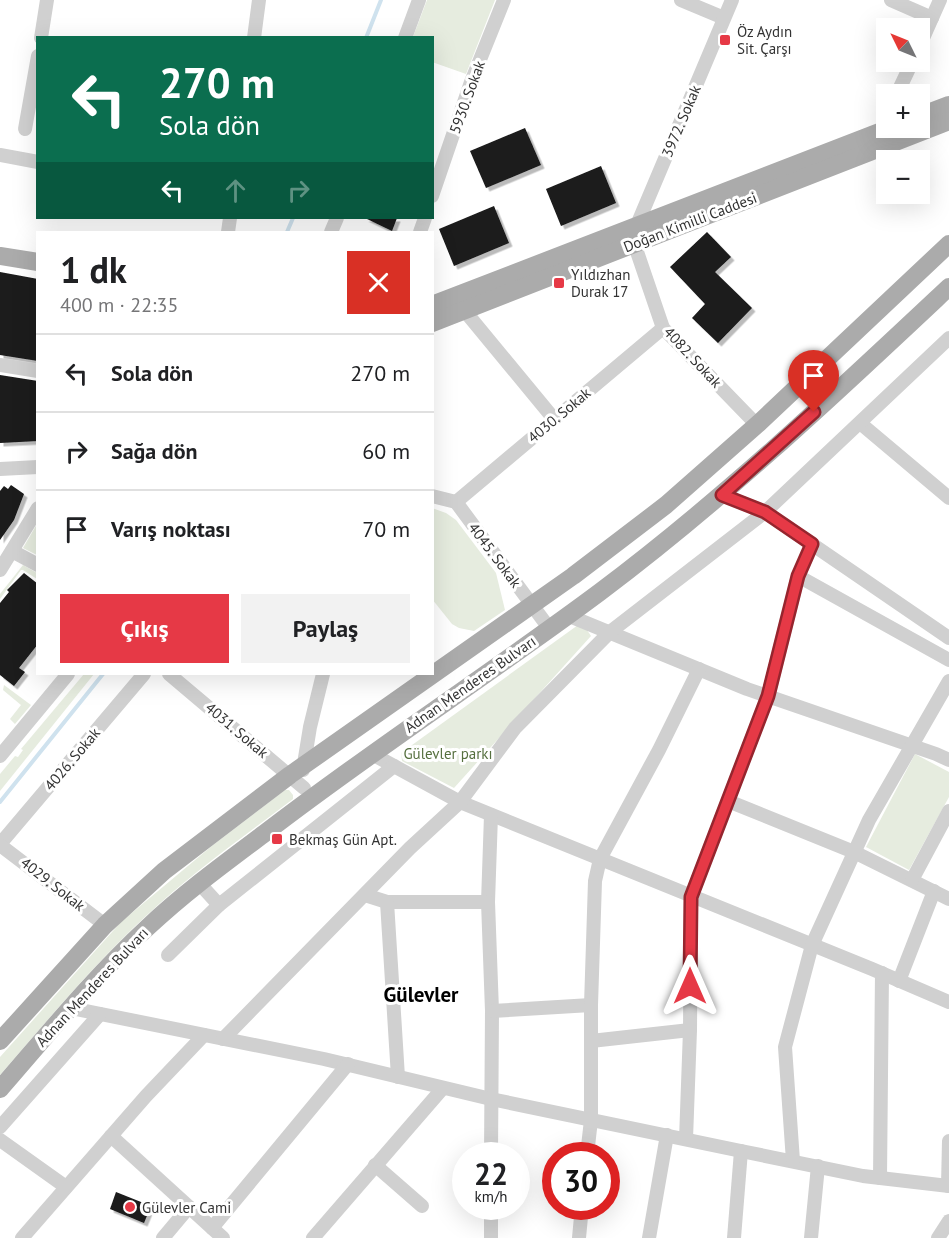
<!DOCTYPE html>
<html lang="tr">
<meta charset="utf-8">
<style>
body{margin:0;font-family:"PT Sans",sans-serif;background:#f2f2f2;color:#202124;height:100vh;display:flex;flex-direction:column;font-size:22px;white-space:nowrap}
*{box-sizing:border-box;margin:0}
p{font-size:20px;color:#757577}
.icon{flex:none;width:33px;height:33px;fill:none;stroke:currentColor;stroke-width:2;stroke-linecap:round;stroke-linejoin:round}
.map{position:relative;flex:1;overflow:hidden}
.details{position:absolute;left:36px;top:231px;width:398px;height:444px;display:flex;flex-direction:column;background:#fff;border-radius:0px;box-shadow:0 6px 24px #0002}
.details>*{flex:none}
.banner{position:absolute;left:36px;top:36px;width:398px;height:183px;border-radius:0px;box-shadow:0 6px 24px #0002;background:#0b6e4f;color:#fff;overflow:hidden}
.needle{width:39px;rotate:313deg}
.buttons{position:absolute;left:876px;top:18px;display:grid;gap:12px}
.buttons a{display:grid;place-items:center;width:54px;height:54px;border-radius:0px;background:#fff;box-shadow:0 6px 24px #0002;font-size:30px}
.speed{position:absolute;left:452px;top:1142px;display:flex;gap:12px;font-size:30px;font-weight:700;text-align:center}
.speed>*{display:grid;place-content:center;width:78px;height:78px;border-radius:50%;background:#fff;box-shadow:0 6px 24px #0002;line-height:1}
.speed small{font-size:15px;font-weight:400}
.speed .limit{border:9px solid #d22;background:#fff;color:#111}
.pin{position:absolute;display:grid;place-items:center;width:51px;height:51px;color:#fff;margin:-62px -26px;border-radius:50% 50% 50% 0;rotate:-45deg;box-shadow:0 0 6px #0007}
.pin .icon{rotate:45deg}
.me{position:absolute;width:66px;margin:-33px;rotate:0deg;stroke-linejoin:round;filter:drop-shadow(0 0 4px #0008)}
.turn{display:flex;align-items:center;gap:21px;height:126px;padding:0 24px;font-size:27px}
.turn .icon{width:78px;height:78px;stroke-width:2.5}
.turn b{display:block;font-size:42px;line-height:51px}
.lanes{display:flex;align-items:center;height:57px;padding:0 24px;background:#0003;justify-content:center;gap:30px;direction:ltr}
.lanes .off{opacity:.35}
.round{display:grid;place-items:center;flex:none;width:63px;height:63px;border-radius:0px;background:#f2f2f2}
.overview{display:flex;align-items:center;justify-content:space-between;height:102px;padding:0 24px}
h1{font-size:36px;font-weight:700;line-height:45px}
.cta{display:flex;gap:12px;margin-top:auto;padding:12px 24px}
.cta a{flex:1;height:69px;border-radius:0px;background:#e63946;color:#fff;font-size:24px;font-weight:700;line-height:69px;text-align:center}
.cta a+a{background:#f2f2f2;color:#202124}
ul{padding:0;list-style:none}
li{display:flex;align-items:center;gap:18px;height:78px;padding:0 24px;border-top:2px solid #e0e0e0}
li div{flex:1}
li b{display:block;font-size:22px}
li em{font-style:normal}
.map>svg:first-child{display:block}
.green{fill:#e6ecdf}
.lines{fill:none;stroke-linecap:round;stroke-linejoin:round}
.stream{stroke:#cfe2ee;stroke-width:4}
.building{fill:#1a1a1a;filter:url(#shadow)}
.minor{stroke:#d0d0d0;stroke-width:14}
.major{stroke:#ababab;stroke-width:18}
.route-casing{stroke:#96252e;stroke-width:15}
.route{stroke:#e63946;stroke-width:10}
.poi-dot{fill:#e63946;stroke:#fff;stroke-width:2}
.labels{text-anchor:middle;dominant-baseline:central;stroke-width:6;stroke-linejoin:round;paint-order:stroke}
.poi-label{font-size:15px;fill:#333;stroke:#fff;text-anchor:start}
.street-label{font-size:15px;fill:#333;stroke:#fff}
.park-label{font-size:15px;fill:#56703f;stroke:#fff}
.district-label{font-size:21px;font-weight:bold;fill:#000;stroke:#fff}
</style>
<div class="map">
<svg width="949" height="1238" viewBox="0 0 949 1238">
<defs>
<filter id="shadow"><feDropShadow dx="3.5" dy="3.5" stdDeviation="0" flood-color="#0004"/></filter>
</defs>
<rect width="100%" height="100%" fill="#fff"/>
<g class="green">
<polygon points="427,0 495,0 466,74 432,62 432,38 413,37"/>
<polygon points="432,508 446,513 456,520 496,573 505,610 474,631 459,628 452,624 432,599"/>
<polygon points="37,524 37,555 23,548"/>
<polygon points="23,565 37,573 37,579 23,570 21,570 0,599 0,594"/>
<polygon points="578,625 587,630 591,636 454,788 402,761 401,753"/>
<polygon points="84,674 94,674 0,791 0,774 15,756 18,757 23,750 21,749"/>
<polygon points="4,685 31,705 15,724 10,719 21,705 3,690"/>
<polygon points="915,754 949,772 949,797 909,870 866,847"/>
<path d="M285,790H289L293,795V799C243,837 192,873 146,916C93,965 47,1021 0,1075V1057L121,922L213,845Z"/>
</g>
<g class="lines">
<g class="stream">
<polyline points="366,38 381,0"/>
<polyline points="287,232 293,218"/>
<polyline points="0,802 103,674"/>
</g>
</g>
<g class="building">
<polygon points="525,128 541,165 486,188 470,151"/>
<polygon points="601,166 616,203 561,226 546,189"/>
<polygon points="494,206 509,243 454,266 439,229"/>
<polygon points="365,218 397,218 392,231"/>
<polygon points="707,232 731,257 715,272 752,308 718,343 692,318 705,304 670,267"/>
<polygon points="0,272 38,279 38,361 0,355"/>
<polygon points="0,375 38,381 38,441 0,443"/>
<polygon points="11,485 24,494 14,520 0,540 0,491 4,486 8,489"/>
<polygon points="24,573 38,584 38,644 19,668 25,672 14,686 0,675 0,603 9,592 7,590"/>
<polygon points="116,1192 151,1206 144,1223 110,1209"/>
</g>
<g class="lines">
<g class="minor">
<polyline points="681,0 724,18"/>
<polyline points="732,0 637,225 633,240 663,328 757,425"/>
<polyline points="891,0 932,18"/>
<polyline points="41,38 47,0"/>
<polyline points="254,38 259,0"/>
<polyline points="405,38 419,0"/>
<polyline points="920,45 940,0"/>
<polyline points="897,94 912,62"/>
<polyline points="25,129 38,56"/>
<polyline points="0,155 38,162"/>
<polyline points="432,196 471,82 504,0"/>
<polyline points="228,232 230,218"/>
<polyline points="331,232 337,218"/>
<polyline points="420,232 425,218"/>
<polyline points="464,310 554,419"/>
<polyline points="0,365 38,371"/>
<polyline points="860,423 949,498"/>
<polyline points="0,469 38,467"/>
<polyline points="722,495 765,512 949,638"/>
<polyline points="432,496 456,502 549,628"/>
<polyline points="456,502 663,328"/>
<polyline points="12,551 38,565"/>
<polyline points="0,570 38,508"/>
<polyline points="798,576 949,660"/>
<polyline points="567,615 747,689 936,754 949,760"/>
<polyline points="169,674 304,788"/>
<polyline points="372,754 460,802 872,969 949,1002"/>
<polyline points="0,756 68,674"/>
<polyline points="303,770 310,727 323,674"/>
<polyline points="728,801 854,852 949,899"/>
<polyline points="0,844 144,674"/>
<polyline points="0,845 105,925"/>
<polyline points="912,880 949,811"/>
<polyline points="365,895 387,902 488,902 491,815"/>
<polyline points="387,902 398,1077"/>
<polyline points="488,902 492,1011 491,1155"/>
<polyline points="219,905 394,766"/>
<polyline points="168,955 219,905 199,883"/>
<polyline points="899,981 934,891"/>
<polyline points="71,1008 324,1059 491,1099 741,1151 863,1176 949,1186"/>
<polyline points="492,1011 591,1005"/>
<polyline points="223,1039 410,848 460,802 515,728 610,632 765,512 949,338"/>
<polyline points="591,1041 690,1030 691,897 768,696 798,576 812,544"/>
<polyline points="0,1127 100,1014"/>
<polyline points="111,1136 223,1238"/>
<polyline points="686,1139 690,1030"/>
<polyline points="0,1140 66,1187"/>
<polyline points="587,1155 591,1120 591,1005 595,881 600,859 659,750 699,669"/>
<polyline points="793,1161 785,1047 812,945 869,820 949,681"/>
<polyline points="375,1165 422,1206"/>
<polyline points="880,1178 882,973"/>
<polyline points="948,1186 949,1141"/>
<polyline points="491,1206 491,1238"/>
<polyline points="212,1228 348,1064"/>
<polyline points="22,1238 146,1096 204,1035"/>
<polyline points="163,1238 189,1207"/>
<polyline points="313,1238 443,1088"/>
<polyline points="579,1238 582,1206"/>
<polyline points="649,1238 667,1135"/>
<polyline points="734,1238 741,1151"/>
<polyline points="811,1238 818,1166"/>
<polyline points="938,1238 949,1221"/>
</g>
<g class="major">
<polyline points="920,116 949,105"/>
<polyline points="0,256 38,262"/>
<polyline points="432,305 890,128"/>
<polyline points="432,323 949,121"/>
<polyline points="0,1041 105,925 164,871 290,775 573,576 666,505 759,423 949,244"/>
<path d="M0,1089C48,1034 94,977 148,927C184,893 225,863 265,833C374,749 490,674 600,592C724,499 836,393 949,287"/>
</g>
</g>
<g class="lines">
<g class="route-casing">
<polyline id="route" points="690,986 691,897 768,696 798,576 812,544 765,512 722,495 814,412"/>
</g>
<use href="#route" class="route"/>
</g>
<g class="poi-dot">
<rect x="719" y="34" width="12" height="12" rx="3"/>
<rect x="553" y="277" width="12" height="12" rx="3"/>
<rect x="271" y="833" width="12" height="12" rx="3"/>
<circle cx="130" cy="1207" r="6"/>
</g>
<g class="labels">
<g class="poi-label">
<text x="737" y="31">Öz Aydın<tspan x="737" dy="17">Sit. Çarşı</tspan></text>
<text x="571" y="274">Yıldızhan<tspan x="571" dy="17">Durak 17</tspan></text>
<text x="289" y="839">Bekmaş Gün Apt.</text>
<text x="142" y="1207">Gülevler Cami</text>
</g>
<g class="street-label">
<text transform="translate(467 97) rotate(-70)">5930. Sokak</text>
<text transform="translate(681 121) rotate(-67)">3972. Sokak</text>
<text transform="translate(690 222) rotate(-21)">Doğan Kimilli Caddesi</text>
<text transform="translate(693 357) rotate(47)">4082. Sokak</text>
<text transform="translate(559 415) rotate(-40)">4030. Sokak</text>
<text transform="translate(495 555) rotate(53)">4045. Sokak</text>
<text transform="translate(470 684) rotate(-35)">Adnan Menderes Bulvarı</text>
<text transform="translate(237 730) rotate(40)">4031. Sokak</text>
<text transform="translate(72 759) rotate(-50)">4026. Sokak</text>
<text transform="translate(53 884) rotate(38)">4029. Sokak</text>
<text transform="translate(92 987) rotate(-47)">Adnan Menderes Bulvarı</text>
</g>
<g class="park-label">
<text x="448" y="753">Gülevler parkı</text>
</g>
<g class="district-label">
<text x="421" y="994">Gülevler</text>
</g>
</g>
</svg>
<div class="buttons">
<a><svg class="needle" viewBox="-14 -14 28 28"><path d="M0-13l5 13h-10z" fill="#e53935"/><path d="M0 13l5-13h-10z" fill="#757577"/></svg></a>
<a>+</a>
<a>−</a>
</div>
<div class="speed"><div>22<small>km/h</small></div><div class="limit">30</div></div>
<div class="pin" style="left:814px;top:412px;background:#d93025"><svg class="icon" aria-label="arrive" viewBox="0 0 24 24"><path d="M6 21V4h12l-3 4 3 4H6"/></svg></div>
<svg class="me" style="left:690px;top:986px" viewBox="-20 -20 40 40"><path d="M0-17L14 15 0 8-14 15z" fill="#e63946" stroke="#fff" stroke-width="4"/></svg>
<div class="banner">
<div class="turn"><svg class="icon" aria-label="left" viewBox="0 0 24 24"><path d="M17 20v-9H6M10 6l-5 5 5 5"/></svg><div><b>270 m</b>Sola dön</div></div>
<div class="lanes"><svg class="icon" aria-label="left" viewBox="0 0 24 24"><path d="M17 20v-9H6M10 6l-5 5 5 5"/></svg><svg class="icon off" aria-label="ahead" viewBox="0 0 24 24"><path d="M12 20V5M6 11l6-6 6 6"/></svg><svg class="icon off" aria-label="right" viewBox="0 0 24 24"><path d="M7 20v-9h11M14 6l5 5-5 5"/></svg></div>
</div>
<section class="details">
<div class="overview"><div><h1>1 dk</h1><p>400 m · 22:35</p></div><a class="round" style="background:#d93025;color:#fff"><svg class="icon" aria-label="close" viewBox="0 0 24 24"><path d="M6 6l12 12M18 6L6 18"/></svg></a></div>
<ul>
<li><svg class="icon" aria-label="left" viewBox="0 0 24 24"><path d="M17 20v-9H6M10 6l-5 5 5 5"/></svg><div><b>Sola dön</b></div><em>270 m</em></li>
<li><svg class="icon" aria-label="right" viewBox="0 0 24 24"><path d="M7 20v-9h11M14 6l5 5-5 5"/></svg><div><b>Sağa dön</b></div><em>60 m</em></li>
<li><svg class="icon" aria-label="arrive" viewBox="0 0 24 24"><path d="M6 21V4h12l-3 4 3 4H6"/></svg><div><b>Varış noktası</b></div><em>70 m</em></li>
</ul>
<div class="cta"><a>Çıkış</a><a>Paylaş</a></div>
</section>
</div>
